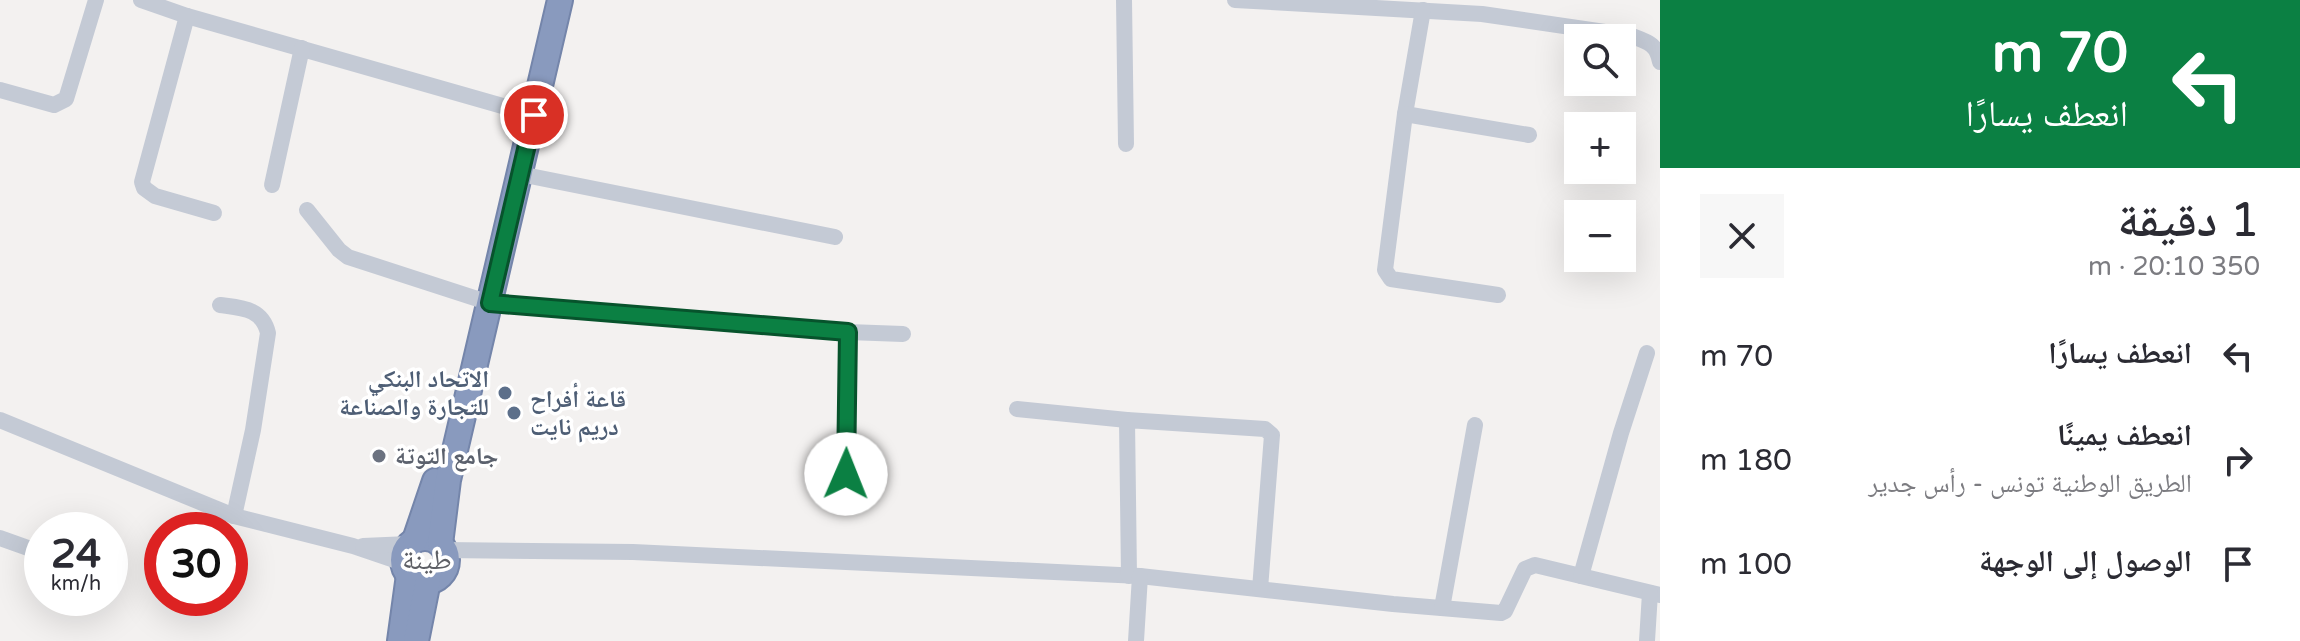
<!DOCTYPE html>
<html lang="ar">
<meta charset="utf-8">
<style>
body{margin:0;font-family:"Varela Round","Noto Naskh Arabic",sans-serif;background:#f7f7f7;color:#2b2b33;direction:rtl;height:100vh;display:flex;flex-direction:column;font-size:30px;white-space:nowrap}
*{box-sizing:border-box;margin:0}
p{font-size:26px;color:#7c7c81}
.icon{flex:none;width:44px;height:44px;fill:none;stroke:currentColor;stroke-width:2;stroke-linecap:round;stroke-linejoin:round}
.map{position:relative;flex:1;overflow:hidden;direction:ltr}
.details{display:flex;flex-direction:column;background:#fff;width:640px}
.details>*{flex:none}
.guide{background:#0b8043;color:#fff;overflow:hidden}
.fabs{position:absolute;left:1564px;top:24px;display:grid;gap:16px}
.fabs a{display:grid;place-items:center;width:72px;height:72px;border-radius:0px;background:#fff;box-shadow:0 8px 32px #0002;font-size:40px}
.speed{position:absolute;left:24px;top:512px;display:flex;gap:16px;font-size:40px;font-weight:700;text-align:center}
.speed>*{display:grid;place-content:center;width:104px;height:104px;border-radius:50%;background:#fff;box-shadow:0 8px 32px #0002;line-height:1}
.speed small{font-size:20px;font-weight:400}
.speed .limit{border:12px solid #d22;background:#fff;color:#111}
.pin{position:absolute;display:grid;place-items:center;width:68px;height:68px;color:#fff;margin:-34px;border:4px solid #fff;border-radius:50%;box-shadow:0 2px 8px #0007}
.me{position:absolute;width:88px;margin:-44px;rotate:1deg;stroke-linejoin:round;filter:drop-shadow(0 0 6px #0008)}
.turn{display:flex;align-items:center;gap:28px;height:168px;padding:0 40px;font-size:36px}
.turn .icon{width:104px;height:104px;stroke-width:2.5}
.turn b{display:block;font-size:56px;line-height:68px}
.round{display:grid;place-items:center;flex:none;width:84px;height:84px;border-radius:0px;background:#f7f7f7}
.head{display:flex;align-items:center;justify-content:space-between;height:136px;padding:0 40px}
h1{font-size:48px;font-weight:600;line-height:60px}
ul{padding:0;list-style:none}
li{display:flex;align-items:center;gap:24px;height:104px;padding:0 40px}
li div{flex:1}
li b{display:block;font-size:30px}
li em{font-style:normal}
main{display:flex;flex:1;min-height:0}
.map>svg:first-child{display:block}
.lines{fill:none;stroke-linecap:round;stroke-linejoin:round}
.highway-casing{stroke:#7485aa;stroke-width:28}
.minor{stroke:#c4cad5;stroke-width:16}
.highway{stroke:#899abe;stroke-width:24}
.route-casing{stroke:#07532c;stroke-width:20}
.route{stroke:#0b8043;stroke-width:14}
.service-dot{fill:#5c6f8a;stroke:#fff;stroke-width:3}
.worship-dot{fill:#6b7280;stroke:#fff;stroke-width:3}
.labels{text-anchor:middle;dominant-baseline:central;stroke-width:7;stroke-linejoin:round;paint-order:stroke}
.service-label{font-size:24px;font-weight:bold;fill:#4e5e75;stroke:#fff;text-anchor:end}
.worship-label{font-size:24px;font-weight:bold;fill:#5b616d;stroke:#fff;text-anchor:start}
.quarter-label{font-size:28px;fill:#5d5f65;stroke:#fff}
</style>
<main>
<section class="details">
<div class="guide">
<div class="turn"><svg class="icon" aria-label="left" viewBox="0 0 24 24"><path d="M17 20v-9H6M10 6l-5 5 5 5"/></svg><div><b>70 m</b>انعطف يسارًا</div></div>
</div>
<div class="head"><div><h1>1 دقيقة</h1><p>350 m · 20:10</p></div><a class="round"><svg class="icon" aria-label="close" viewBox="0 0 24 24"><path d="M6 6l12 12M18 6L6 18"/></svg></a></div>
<ul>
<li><svg class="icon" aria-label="left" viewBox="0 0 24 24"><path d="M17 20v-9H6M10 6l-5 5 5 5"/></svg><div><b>انعطف يسارًا</b></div><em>70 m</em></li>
<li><svg class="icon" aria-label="right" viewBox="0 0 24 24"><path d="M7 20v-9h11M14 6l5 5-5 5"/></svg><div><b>انعطف يمينًا</b><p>الطريق الوطنية تونس - رأس جدير</p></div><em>180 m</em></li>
<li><svg class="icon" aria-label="arrive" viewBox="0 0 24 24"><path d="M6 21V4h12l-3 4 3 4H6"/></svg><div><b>الوصول إلى الوجهة</b></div><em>100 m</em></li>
</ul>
</section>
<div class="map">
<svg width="1660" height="641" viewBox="0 0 1660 641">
<rect width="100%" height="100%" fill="#f3f1f0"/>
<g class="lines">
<g class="highway-casing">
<g id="highway">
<circle cx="425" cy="560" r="22"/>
<polyline points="415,540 435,481"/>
<polyline points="440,544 448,480 560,0"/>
<polyline points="400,641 409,575"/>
<polyline points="416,641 428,581"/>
</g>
</g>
<g class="minor">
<polyline points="141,0 187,16 534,115"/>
<polyline points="1124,0 1126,144"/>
<path d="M1235,0L1482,14L1632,36C1648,42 1657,44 1660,62"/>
<polyline points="1423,10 1405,114 1385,270 1391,279 1498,295"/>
<polyline points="187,16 142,182 144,188 155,196 214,213"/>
<polyline points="0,90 54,105 66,99 96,0"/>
<polyline points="1405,114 1529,135"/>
<polyline points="520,174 835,237"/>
<polyline points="272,185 302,48"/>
<polyline points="307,210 339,250 348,257 490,303 848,332 903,334"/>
<path d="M220,305C242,308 262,308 268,333L253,430L234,516"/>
<polyline points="1017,409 1127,420"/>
<polyline points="0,420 234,516 353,546 403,563"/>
<polyline points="846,474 848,332"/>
<polyline points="0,538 42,553"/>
<polyline points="363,546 409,544"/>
<polyline points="444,550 633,552 1140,576 1393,604 1501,613 1505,611 1525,569 1535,565 1660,595"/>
<polyline points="1129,576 1127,420 1265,429 1272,435 1260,589"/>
<polyline points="1581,576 1621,433 1647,353"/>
<polyline points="1442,608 1475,425"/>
<polyline points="1136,641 1140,576"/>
<polyline points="1647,641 1650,593"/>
</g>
<use href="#highway" class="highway"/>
</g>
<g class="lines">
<g class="route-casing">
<polyline id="route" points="534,115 490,303 848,332 846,474"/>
</g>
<use href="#route" class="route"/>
</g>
<g class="service-dot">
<circle cx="505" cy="393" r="8"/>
<circle cx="514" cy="413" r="8"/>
</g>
<circle class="worship-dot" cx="379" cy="456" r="8"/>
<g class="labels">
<g class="service-label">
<text x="489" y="379">الاتحاد البنكي<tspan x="489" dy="28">للتجارة والصناعة</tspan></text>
<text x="530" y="399" text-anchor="start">قاعة أفراح<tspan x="530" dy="28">دريم نايت</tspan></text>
</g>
<g class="worship-label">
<text x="395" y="456">جامع التوتة</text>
</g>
<g class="quarter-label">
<text x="427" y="560">طينة</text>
</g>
</g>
</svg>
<div class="fabs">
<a><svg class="icon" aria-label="search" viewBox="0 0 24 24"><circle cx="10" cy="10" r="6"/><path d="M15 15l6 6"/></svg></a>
<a>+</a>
<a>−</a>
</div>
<div class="speed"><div>24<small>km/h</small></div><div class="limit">30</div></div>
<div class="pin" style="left:534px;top:115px;background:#d93025"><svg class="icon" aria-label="arrive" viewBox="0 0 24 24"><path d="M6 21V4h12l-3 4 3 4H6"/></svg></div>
<svg class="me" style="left:846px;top:474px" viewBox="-20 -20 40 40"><circle r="19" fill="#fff"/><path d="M0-13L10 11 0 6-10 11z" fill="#0b8043"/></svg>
</div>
</main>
